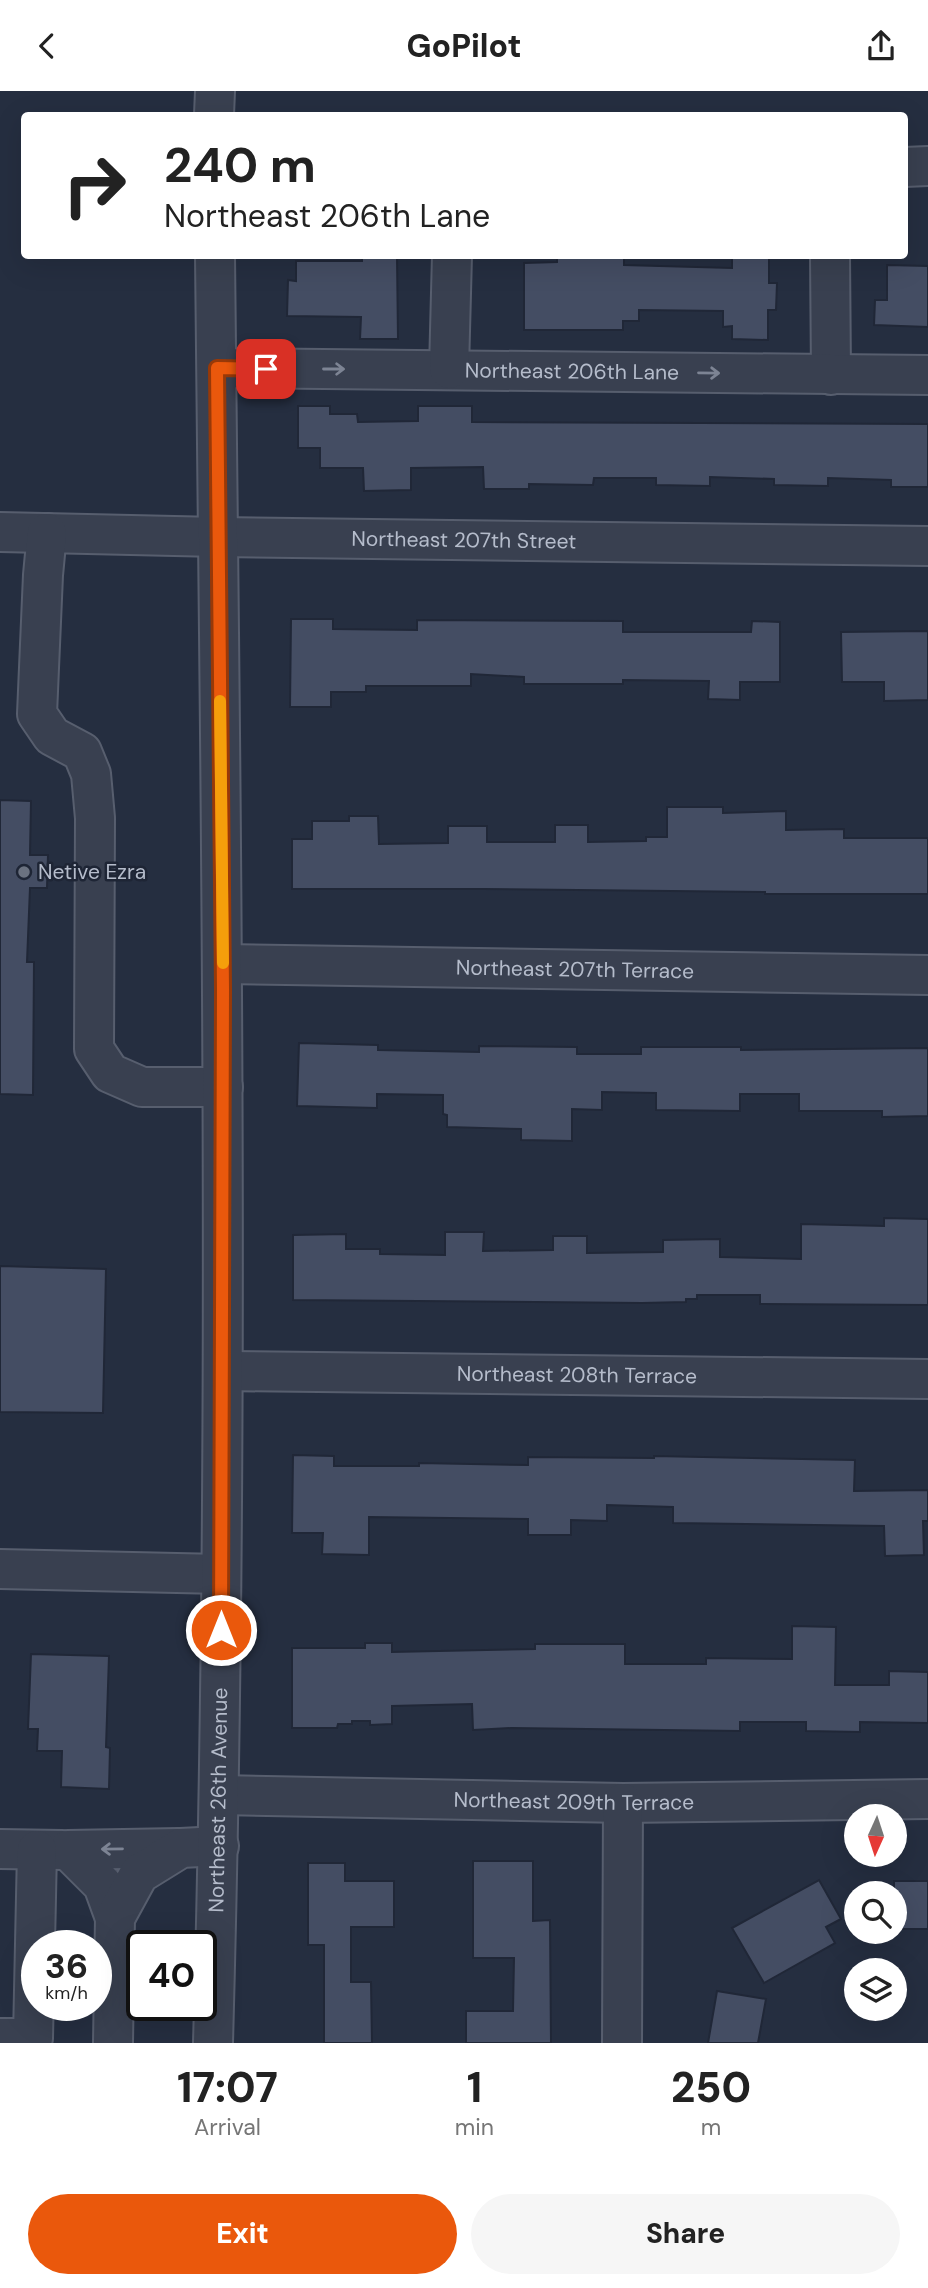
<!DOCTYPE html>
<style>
body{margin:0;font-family:"DM Sans",sans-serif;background:#f6f6f6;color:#222;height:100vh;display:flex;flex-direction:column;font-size:26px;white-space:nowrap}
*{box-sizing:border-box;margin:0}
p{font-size:23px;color:#767676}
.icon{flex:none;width:38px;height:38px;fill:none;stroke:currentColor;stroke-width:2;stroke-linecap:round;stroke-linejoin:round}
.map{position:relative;height:1952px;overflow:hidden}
.details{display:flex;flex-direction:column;background:#fff;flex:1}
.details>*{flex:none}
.hud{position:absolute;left:21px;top:21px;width:887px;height:147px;border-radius:7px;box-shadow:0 7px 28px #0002;background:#fff;color:#222;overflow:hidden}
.needle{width:46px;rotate:183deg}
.tools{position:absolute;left:844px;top:1713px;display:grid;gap:14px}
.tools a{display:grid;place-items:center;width:63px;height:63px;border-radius:50%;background:#fff;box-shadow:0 7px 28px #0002;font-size:35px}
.speed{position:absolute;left:21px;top:1839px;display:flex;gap:14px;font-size:35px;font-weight:700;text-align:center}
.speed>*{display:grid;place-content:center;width:91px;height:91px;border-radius:50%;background:#fff;box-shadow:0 7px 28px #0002;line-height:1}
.speed small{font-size:18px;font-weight:400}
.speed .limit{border:4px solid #111;border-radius:10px;background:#fff;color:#111}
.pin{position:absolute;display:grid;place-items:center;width:60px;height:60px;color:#fff;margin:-30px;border-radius:14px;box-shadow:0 4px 10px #0006}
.me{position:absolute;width:77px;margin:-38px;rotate:0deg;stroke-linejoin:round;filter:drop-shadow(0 0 5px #0008)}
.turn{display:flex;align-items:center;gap:24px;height:147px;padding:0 28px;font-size:32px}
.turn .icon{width:91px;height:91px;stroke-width:2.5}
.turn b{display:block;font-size:49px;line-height:60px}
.eta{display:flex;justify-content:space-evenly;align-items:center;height:119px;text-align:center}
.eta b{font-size:42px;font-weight:800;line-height:49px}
.cta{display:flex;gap:14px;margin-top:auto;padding:14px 28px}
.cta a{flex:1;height:80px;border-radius:42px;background:#ea580c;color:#fff;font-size:28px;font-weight:800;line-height:80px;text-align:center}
.cta a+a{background:#f6f6f6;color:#222}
header{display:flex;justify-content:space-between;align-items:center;height:91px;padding:0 28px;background:#fff;font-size:32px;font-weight:800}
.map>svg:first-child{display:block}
.building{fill:#444d63;stroke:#202737;stroke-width:2}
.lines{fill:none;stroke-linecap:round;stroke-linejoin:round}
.minor-casing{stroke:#575e6e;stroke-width:42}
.minor{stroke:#394050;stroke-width:38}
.oneway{stroke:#7d8494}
.route-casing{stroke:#983908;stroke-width:18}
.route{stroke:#ea580c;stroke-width:12}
.slow{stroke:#f59e0b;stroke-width:12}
.worship-dot{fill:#6b7280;stroke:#1e2535;stroke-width:2.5}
.labels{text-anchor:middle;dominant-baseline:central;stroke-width:5;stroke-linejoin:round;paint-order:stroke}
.street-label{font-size:21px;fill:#b5bccb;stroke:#1e2535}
.poi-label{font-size:21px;fill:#b5bccb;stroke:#1e2535;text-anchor:start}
</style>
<header><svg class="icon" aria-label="back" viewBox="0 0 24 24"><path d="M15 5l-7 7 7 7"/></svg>GoPilot<svg class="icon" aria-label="share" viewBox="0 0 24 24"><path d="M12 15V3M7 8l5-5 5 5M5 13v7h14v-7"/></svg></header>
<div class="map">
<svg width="928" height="1952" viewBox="0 0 928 1952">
<rect width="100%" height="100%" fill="#252e40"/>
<g class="building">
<polygon points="362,164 397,164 398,248 360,248 361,226 287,225 288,189 296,190 296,170 362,170"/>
<polygon points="557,164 624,164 624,174 732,177 732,164 769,164 769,192 777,192 776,219 768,219 768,249 732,248 732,235 723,236 723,220 639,219 639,230 623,230 623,239 524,239 524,172 557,171"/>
<polygon points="887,174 928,175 928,236 874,234 875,209 887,209"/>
<polygon points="298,315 330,315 330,323 357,323 358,331 418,330 418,315 472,315 472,331 928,333 928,396 891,396 891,389 828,387 828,395 774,394 774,388 710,386 710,395 656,394 656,387 594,387 593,394 529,393 529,398 484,398 483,376 411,377 411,399 364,400 363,377 320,377 320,357 298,357"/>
<polygon points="291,528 333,528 333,538 417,539 417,529 623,530 623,541 751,541 752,530 780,531 780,591 740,591 740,609 708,608 709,590 623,589 623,593 524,593 524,586 471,583 471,595 366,595 366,601 331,601 331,616 290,616"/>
<polygon points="928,540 928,609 884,610 884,591 842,591 841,541"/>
<polygon points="0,709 31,710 30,764 48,764 47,797 30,797 27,871 34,871 33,1004 0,1003"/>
<polygon points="667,716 723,716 723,722 786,720 786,739 844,738 844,747 928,747 928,803 765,803 765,801 483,798 292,798 292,748 312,748 312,730 349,730 349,725 378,725 379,753 448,752 448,735 487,735 487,751 555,751 555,734 588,734 588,751 646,750 646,746 667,746"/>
<polygon points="299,952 378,954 378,959 479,961 479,955 577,956 577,963 641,963 641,956 741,956 741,959 928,957 928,1025 882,1026 882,1020 799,1020 799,1003 740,1003 740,1020 656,1019 656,1002 602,1001 602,1019 572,1018 572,1050 521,1049 521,1038 447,1036 447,1024 443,1023 443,1004 377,1003 377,1017 297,1015"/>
<polygon points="884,1127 928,1128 928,1214 760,1213 760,1204 697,1204 697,1208 686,1208 686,1211 642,1212 293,1209 293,1144 346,1143 346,1158 380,1158 380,1163 445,1164 445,1141 484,1141 483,1160 553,1159 553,1145 587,1145 587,1162 663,1161 663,1149 720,1148 720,1166 801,1168 801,1133 884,1135"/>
<polygon points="0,1175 106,1178 103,1322 0,1321"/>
<polygon points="293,1364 334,1365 334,1375 419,1375 419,1372 528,1374 528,1366 654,1367 654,1365 855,1369 854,1400 928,1399 928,1430 923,1430 924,1464 885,1465 884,1435 673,1432 673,1416 607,1414 607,1430 571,1429 571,1444 528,1444 528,1428 369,1426 369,1464 322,1463 323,1442 292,1442"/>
<polygon points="792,1535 836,1536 835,1594 889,1594 889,1580 928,1581 928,1632 860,1631 860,1641 806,1640 806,1631 740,1631 740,1640 511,1637 473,1639 472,1613 392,1615 392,1633 370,1634 370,1630 352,1630 352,1633 338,1633 337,1637 292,1637 292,1557 365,1557 365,1552 392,1552 392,1561 535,1558 535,1553 625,1553 625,1573 706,1573 706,1567 792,1568"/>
<polygon points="31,1563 109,1565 106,1656 110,1657 109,1698 61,1696 62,1660 37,1660 38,1638 28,1638"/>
<polygon points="473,1770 533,1770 533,1830 550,1829 551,1952 466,1952 466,1920 513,1920 514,1867 473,1867"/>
<polygon points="308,1772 345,1772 345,1790 394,1790 394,1836 351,1836 351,1891 371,1891 372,1952 324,1952 324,1854 308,1854"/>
<polygon points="819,1789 841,1828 826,1836 835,1852 764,1892 732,1837"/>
<rect x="894" y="1790" width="34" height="48"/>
<polygon points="717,1900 766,1908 758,1952 708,1952"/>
</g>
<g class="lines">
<g class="minor-casing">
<g id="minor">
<polyline points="214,24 215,0"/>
<polyline points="905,76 928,75"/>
<polyline points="830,164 831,284"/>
<path id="s1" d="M217,277L928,284"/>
<polyline points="449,278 452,164"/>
<path id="s2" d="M0,441L218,446L928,455"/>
<polyline points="47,442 43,484 37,623 52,645 82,661 91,683 95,727 94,958 110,982 142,996 223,996"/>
<path id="s3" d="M223,873L928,884"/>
<path id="s4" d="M223,1280L928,1288"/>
<polyline points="0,1478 221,1483"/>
<path id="s5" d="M220,1704L623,1712L928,1708"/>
<polyline points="0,1758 62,1759"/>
<polyline points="115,1827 103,1794 68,1759 179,1757"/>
<polyline points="0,1947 33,1947 37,1759"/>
<polyline points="113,1952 115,1827 139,1783 181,1757 219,1755"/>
<path id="s6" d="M213,1952C226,1482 224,1012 219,542C217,416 217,290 215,164"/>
<polyline points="622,1952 623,1712"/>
</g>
</g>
<use href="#minor" class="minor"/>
</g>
<defs><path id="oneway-shaft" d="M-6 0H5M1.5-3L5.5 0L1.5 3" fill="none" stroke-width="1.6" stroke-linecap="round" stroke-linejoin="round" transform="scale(1.75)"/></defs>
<g class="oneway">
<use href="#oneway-shaft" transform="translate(334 278)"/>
<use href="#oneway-shaft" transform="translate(709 282) rotate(1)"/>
<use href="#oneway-shaft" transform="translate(112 1758) rotate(179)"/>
</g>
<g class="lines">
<g class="route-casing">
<polyline id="route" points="221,1539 223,898 217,277 266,278"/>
</g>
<use href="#route" class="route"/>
<polyline class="slow" points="220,610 223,872"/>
</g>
<circle class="worship-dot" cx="24" cy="781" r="7"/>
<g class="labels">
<g class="street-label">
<text stroke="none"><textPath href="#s1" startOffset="355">Northeast 206th Lane</textPath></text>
<text stroke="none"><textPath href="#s2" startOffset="464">Northeast 207th Street</textPath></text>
<text stroke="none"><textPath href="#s3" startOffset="352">Northeast 207th Terrace</textPath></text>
<text stroke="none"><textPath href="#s4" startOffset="354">Northeast 208th Terrace</textPath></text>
<text stroke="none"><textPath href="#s6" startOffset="243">Northeast 26th Avenue</textPath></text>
<text stroke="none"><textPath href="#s5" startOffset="354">Northeast 209th Terrace</textPath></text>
</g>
<g class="poi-label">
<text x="38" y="781">Netive Ezra</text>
</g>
</g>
</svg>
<div class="tools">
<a><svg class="needle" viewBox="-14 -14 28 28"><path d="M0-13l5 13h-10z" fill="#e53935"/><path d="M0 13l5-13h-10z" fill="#767676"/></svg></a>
<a><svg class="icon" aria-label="search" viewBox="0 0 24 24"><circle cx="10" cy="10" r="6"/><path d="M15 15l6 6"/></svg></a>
<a><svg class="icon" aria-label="layers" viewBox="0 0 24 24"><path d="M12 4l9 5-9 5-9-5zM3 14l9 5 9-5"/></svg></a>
</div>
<div class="speed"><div>36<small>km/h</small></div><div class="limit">40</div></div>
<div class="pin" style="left:266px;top:278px;background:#d93025"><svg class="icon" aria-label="arrive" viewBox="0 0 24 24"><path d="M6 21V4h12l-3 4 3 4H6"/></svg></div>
<svg class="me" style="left:221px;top:1539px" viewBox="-20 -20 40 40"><circle r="17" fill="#ea580c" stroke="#fff" stroke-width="3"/><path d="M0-11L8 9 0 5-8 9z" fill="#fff"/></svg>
<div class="hud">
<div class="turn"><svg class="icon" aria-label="right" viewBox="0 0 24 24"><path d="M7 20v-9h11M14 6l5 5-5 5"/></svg><div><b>240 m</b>Northeast 206th Lane</div></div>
</div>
</div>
<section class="details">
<div class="eta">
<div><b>17:07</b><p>Arrival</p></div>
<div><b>1</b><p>min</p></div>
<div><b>250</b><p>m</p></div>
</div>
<div class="cta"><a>Exit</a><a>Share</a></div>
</section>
